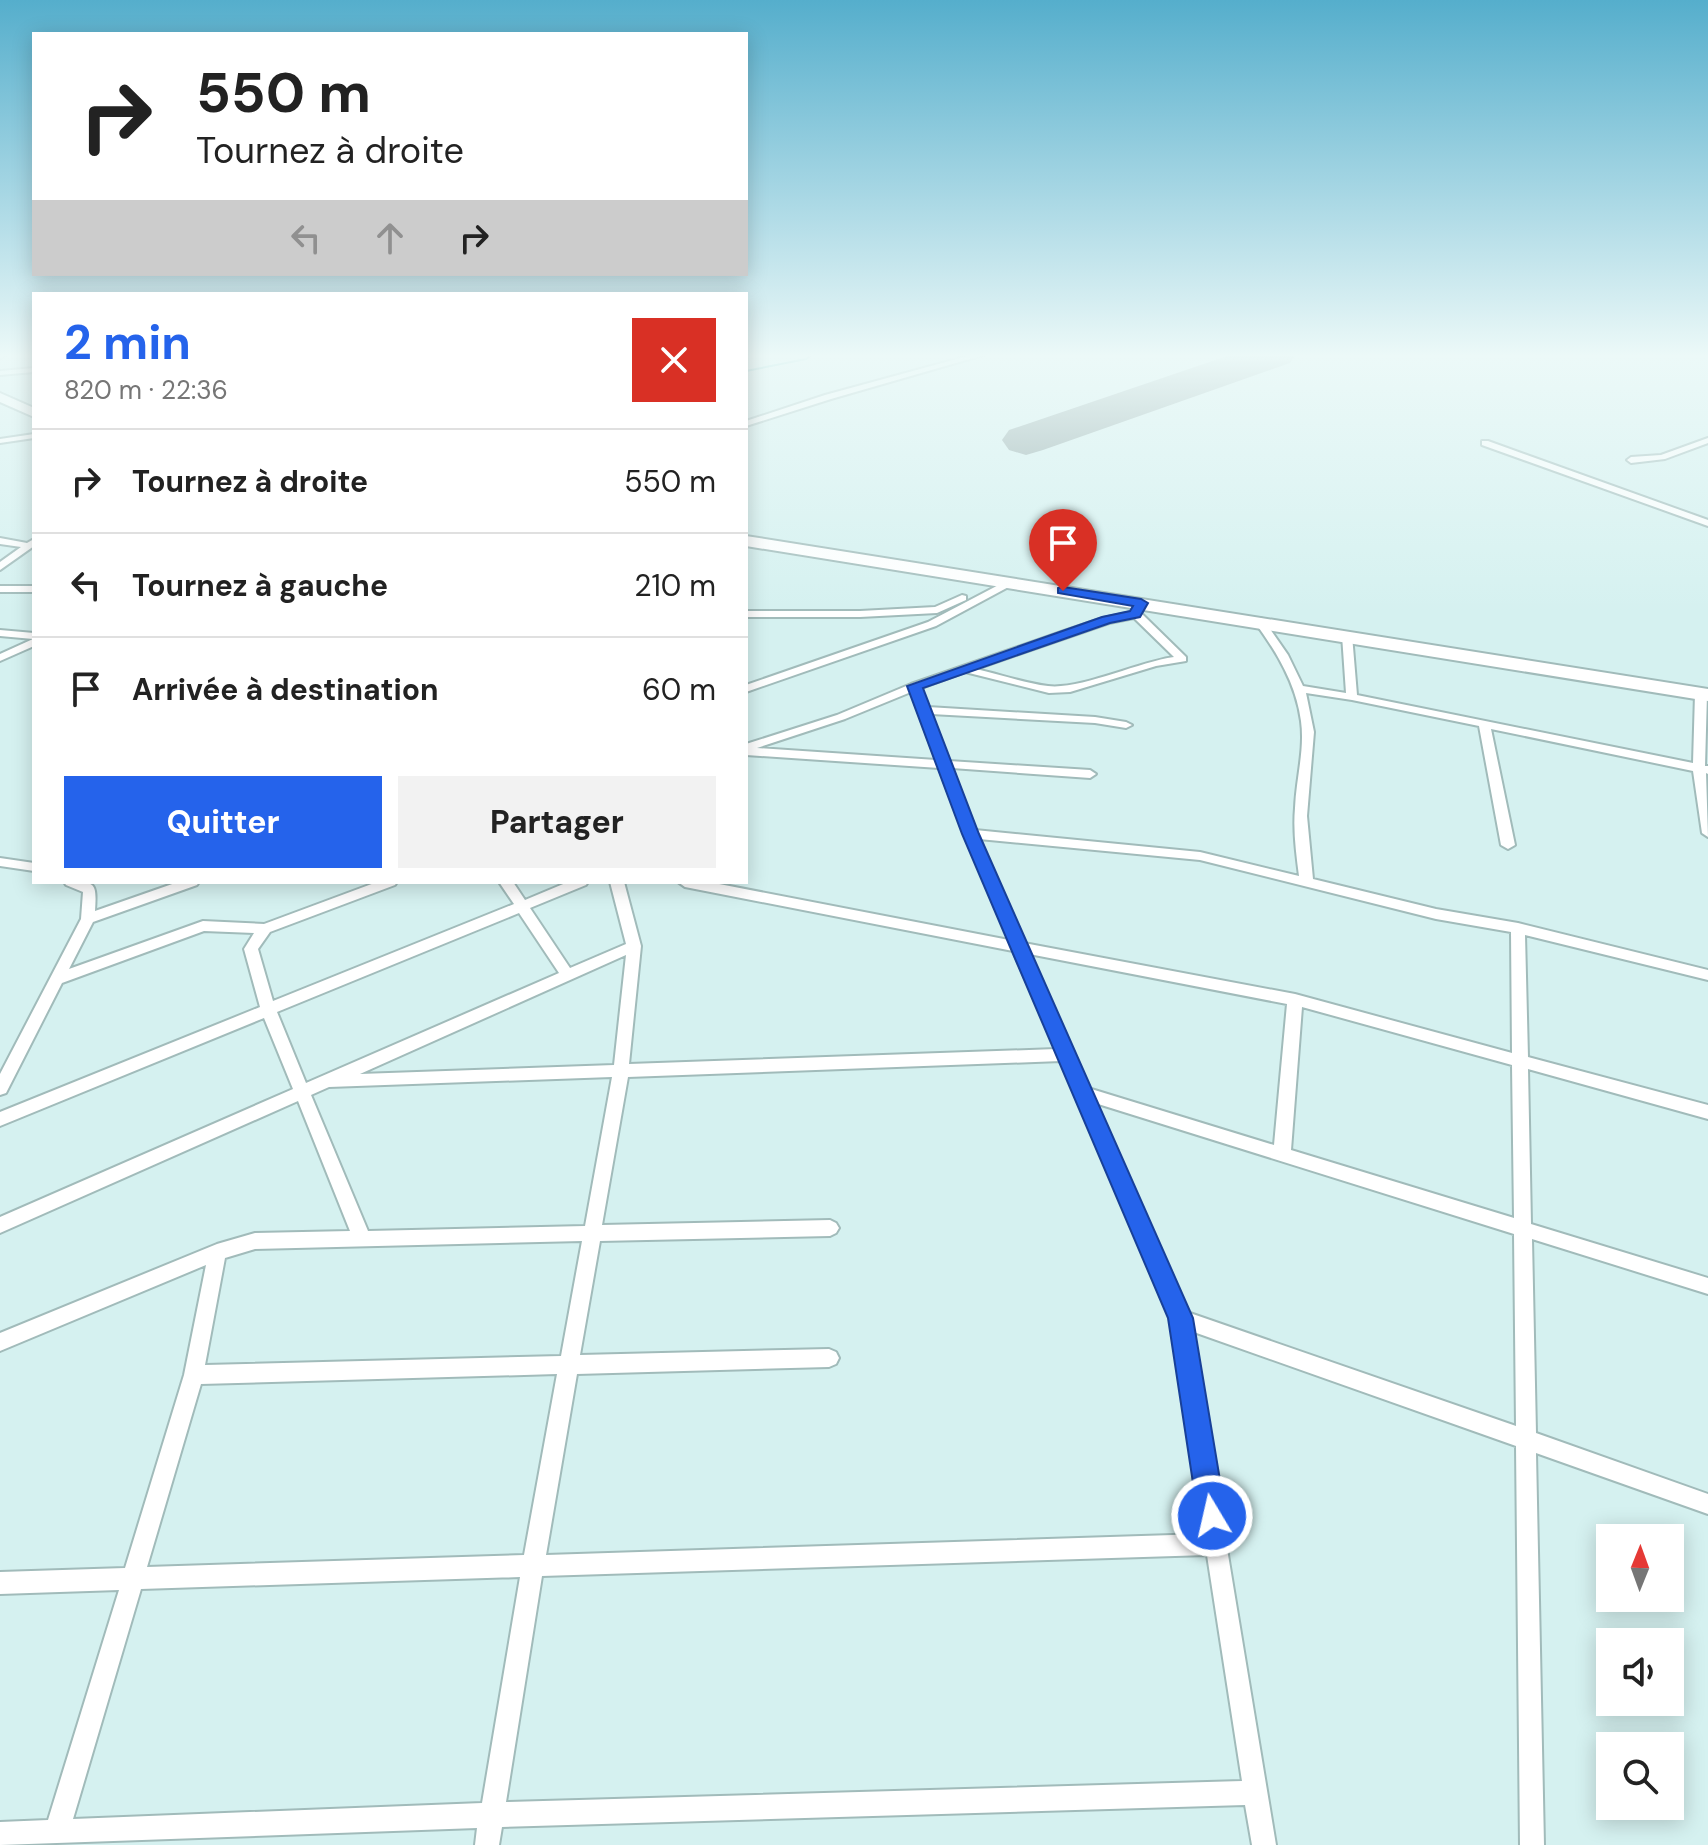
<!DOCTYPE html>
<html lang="fr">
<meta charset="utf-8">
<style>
body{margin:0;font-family:"DM Sans",sans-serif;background:#f2f2f2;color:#222;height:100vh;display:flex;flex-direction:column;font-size:30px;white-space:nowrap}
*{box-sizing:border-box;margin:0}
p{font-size:26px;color:#767676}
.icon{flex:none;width:44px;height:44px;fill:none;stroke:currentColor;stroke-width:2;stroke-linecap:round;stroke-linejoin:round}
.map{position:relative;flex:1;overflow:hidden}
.drawer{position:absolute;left:32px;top:292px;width:716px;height:592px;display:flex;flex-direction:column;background:#fff;border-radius:0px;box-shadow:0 4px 20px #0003}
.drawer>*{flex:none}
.banner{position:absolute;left:32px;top:32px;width:716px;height:244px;border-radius:0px;box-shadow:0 4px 20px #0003;background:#fff;color:#222;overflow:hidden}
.needle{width:52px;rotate:1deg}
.controls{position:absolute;left:1596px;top:1524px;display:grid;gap:16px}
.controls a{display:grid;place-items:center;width:88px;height:88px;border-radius:0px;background:#fff;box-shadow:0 4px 20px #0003;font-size:40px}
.pin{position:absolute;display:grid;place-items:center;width:68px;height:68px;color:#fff;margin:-82px -34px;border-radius:50% 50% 50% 0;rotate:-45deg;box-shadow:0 0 8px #0007}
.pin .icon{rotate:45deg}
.me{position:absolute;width:88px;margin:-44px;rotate:351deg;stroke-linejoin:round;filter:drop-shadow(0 0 6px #0008)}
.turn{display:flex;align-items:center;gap:28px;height:168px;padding:0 32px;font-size:36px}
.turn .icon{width:104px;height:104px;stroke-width:2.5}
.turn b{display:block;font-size:56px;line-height:68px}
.lanes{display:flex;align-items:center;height:76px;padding:0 32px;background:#0003;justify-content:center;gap:40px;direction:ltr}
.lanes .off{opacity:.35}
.round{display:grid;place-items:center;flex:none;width:84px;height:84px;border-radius:0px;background:#f2f2f2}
.head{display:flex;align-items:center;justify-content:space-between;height:136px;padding:0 32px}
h1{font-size:48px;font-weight:700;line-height:60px;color:#2563eb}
.action{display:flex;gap:16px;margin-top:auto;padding:16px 32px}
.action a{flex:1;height:92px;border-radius:0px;background:#2563eb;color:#fff;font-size:32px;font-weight:700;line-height:92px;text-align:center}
.action a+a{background:#f2f2f2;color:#222}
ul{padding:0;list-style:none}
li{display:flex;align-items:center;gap:24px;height:104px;padding:0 32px;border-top:2px solid #e0e0e0}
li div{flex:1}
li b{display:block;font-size:30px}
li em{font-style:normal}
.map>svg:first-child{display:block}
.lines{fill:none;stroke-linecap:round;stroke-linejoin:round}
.stream{stroke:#19a4a2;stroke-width:2}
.runway{fill:#90a6a6;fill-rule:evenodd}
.minor-casing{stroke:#a1bbba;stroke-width:4}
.trunk-casing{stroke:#a1bbba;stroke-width:4}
.minor{fill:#fff;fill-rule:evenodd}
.trunk{fill:#fff;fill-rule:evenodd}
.route{fill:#2563eb;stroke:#184099;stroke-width:2}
</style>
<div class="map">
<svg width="1708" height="1845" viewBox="0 0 1708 1845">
<rect width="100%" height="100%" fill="#d5f1f0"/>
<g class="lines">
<polyline class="stream" points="746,371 806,359 813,354"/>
<polygon class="runway" points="1233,354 1296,354 1290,363 1043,450 1026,455 1009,450 1002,440 1009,430"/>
<g class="minor-casing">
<g id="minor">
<polygon points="0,354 8,354 0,358"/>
<polygon points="975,354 987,354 831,399 746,426 746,421 825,395"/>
<polygon points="34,368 34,372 0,375 0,371"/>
<polygon points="34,434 34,438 0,443 0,439"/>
<polygon points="1708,438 1708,443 1665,459 1631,463 1627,460 1631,457 1661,455"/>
<polygon points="1482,441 1488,441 1708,520 1708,526 1482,445"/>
<polygon points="0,538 27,543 34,539 34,546 0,570 0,562 21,547 0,544"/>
<polygon points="1010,579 1014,580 1014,584 936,626 746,692 746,685 928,622"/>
<rect x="0" y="586" width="34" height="6"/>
<polygon points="962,595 966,596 966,600 937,613 860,617 746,617 746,611 860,611 935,607"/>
<path d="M1141,600L1146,603L1141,613L1186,657V661L1156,666L1070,692L1049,693L965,672L921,688L928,707L1095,717L1126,722L1132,725L1126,728L1095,723L931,714L949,761L1090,770L1096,774L1090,778L952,768L975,830L1200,852L1299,876C1296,853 1293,830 1295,808C1296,779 1305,750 1301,721C1296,683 1276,651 1254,621L1259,618L1263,619L1288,655L1303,686L1346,693L1342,635L1347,632L1352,635L1357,695L1693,763L1695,694L1701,691L1707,694L1705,766H1708V774L1706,773L1708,837L1702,833L1693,771L1491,729L1515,845L1508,849L1501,845L1479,726L1352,700L1306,693L1314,732L1307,816L1313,879L1436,909L1518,923L1708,970V980L1525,935L1528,1057L1708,1105V1119L1528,1069L1531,1224L1708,1278V1294L1532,1239L1536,1433L1708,1494V1514L1536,1453L1544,1845H1520L1516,1446L1191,1331L1276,1845H1252L1245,1805L502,1827L499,1845H475L477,1828L0,1845V1822L48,1820L119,1590L0,1594V1572L125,1568L184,1375L206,1265L0,1351V1333L217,1244L255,1233L350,1231L298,1101L0,1233V1217L293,1089L264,1018L0,1126V1112L260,1007L244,949L254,933L204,931L62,983L6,1093L0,1095V1074L81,919L83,892L66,885L64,882C95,882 97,880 95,911L178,882H199L197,885L93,922L69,969L203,921L264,924L377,882H397L395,885L270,932L258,949L273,1001L514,904L499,882H513L525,900L568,882H588L586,885L530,908L570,968L626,944L610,882H624L641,946L629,1064L1056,1049L1013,951L685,887L678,882H709L1009,940L964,834L939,768L746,755V744L837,715L911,684L1064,631L1103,618L1132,612L1137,601ZM1134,618L1174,657C1138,662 1080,690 1048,686C1024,683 999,674 976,669L1109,623ZM911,692L936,760L757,748L845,719ZM979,839L1200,860L1436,919L1511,932L1512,1053L1295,994L1024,943ZM519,913L559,973L306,1083L277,1012ZM1029,954L1287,1004L1274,1145L1088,1088ZM626,955L614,1065L360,1074ZM1302,1007L1512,1065L1514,1218L1291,1150ZM1061,1061L1171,1318L1204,1534L546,1555L577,1374L829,1367L836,1364L839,1358L836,1352L829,1349L580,1355L600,1241L830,1236L836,1233L839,1228L836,1223L830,1220L602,1225L628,1077ZM612,1077L585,1226L368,1231L311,1095L329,1087ZM1095,1103L1514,1234L1516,1426L1187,1312ZM582,1241L561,1356L205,1365L225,1258L255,1249ZM557,1374L524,1555L147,1567L201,1384ZM1207,1555L1242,1781L506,1802L542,1576ZM520,1577L482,1803L73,1819L141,1589Z"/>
<polygon points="0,630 34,633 34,646 0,661 0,654 33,639 0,636"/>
<polygon points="0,858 34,863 34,871 0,866"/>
</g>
</g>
<g class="trunk-casing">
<g id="trunk">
<polygon points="0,393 34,408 34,417 0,402"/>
<polygon points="746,536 1708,689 1708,701 746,546"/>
</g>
</g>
<use href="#minor" class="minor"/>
<use href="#trunk" class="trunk"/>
</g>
<linearGradient id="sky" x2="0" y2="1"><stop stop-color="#55aecc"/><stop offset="0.58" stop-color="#ecf9f8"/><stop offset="1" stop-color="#ecf9f8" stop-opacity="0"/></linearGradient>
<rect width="1708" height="613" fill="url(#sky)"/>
<polygon class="route" points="1063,587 1141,599 1148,603 1140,617 1110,623 923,688 979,834 1193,1318 1226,1516 1222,1525 1212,1529 1202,1525 1198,1516 1168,1318 962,834 907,686 1102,617 1130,611 1133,606 1058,593 1058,588"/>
</svg>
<div class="controls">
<a><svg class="needle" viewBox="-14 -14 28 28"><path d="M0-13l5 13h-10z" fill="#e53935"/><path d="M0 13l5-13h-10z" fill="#767676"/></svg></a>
<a><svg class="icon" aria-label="sound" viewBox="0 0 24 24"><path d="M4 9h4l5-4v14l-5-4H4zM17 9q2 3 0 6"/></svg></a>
<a><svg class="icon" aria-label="search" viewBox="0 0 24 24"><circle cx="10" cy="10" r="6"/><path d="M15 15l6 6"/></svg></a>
</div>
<div class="pin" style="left:1063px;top:591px;background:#d93025"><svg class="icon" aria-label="arrive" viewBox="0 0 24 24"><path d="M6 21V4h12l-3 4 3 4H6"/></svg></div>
<svg class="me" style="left:1212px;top:1516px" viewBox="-20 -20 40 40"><circle r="17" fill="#2563eb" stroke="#fff" stroke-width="3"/><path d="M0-11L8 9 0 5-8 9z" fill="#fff"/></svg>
<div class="banner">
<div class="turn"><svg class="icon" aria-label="right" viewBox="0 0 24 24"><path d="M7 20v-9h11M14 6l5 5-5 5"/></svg><div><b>550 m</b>Tournez à droite</div></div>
<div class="lanes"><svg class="icon off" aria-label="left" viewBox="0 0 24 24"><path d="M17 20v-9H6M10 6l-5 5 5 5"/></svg><svg class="icon off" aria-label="ahead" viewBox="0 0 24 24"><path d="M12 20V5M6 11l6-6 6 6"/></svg><svg class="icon" aria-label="right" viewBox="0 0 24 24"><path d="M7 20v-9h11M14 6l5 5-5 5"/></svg></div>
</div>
<section class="drawer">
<div class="head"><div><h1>2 min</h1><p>820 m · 22:36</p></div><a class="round" style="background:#d93025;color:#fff"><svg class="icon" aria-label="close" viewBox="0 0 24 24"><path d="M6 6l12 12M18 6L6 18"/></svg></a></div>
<ul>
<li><svg class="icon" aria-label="right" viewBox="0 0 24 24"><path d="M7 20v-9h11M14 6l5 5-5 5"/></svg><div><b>Tournez à droite</b></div><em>550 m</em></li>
<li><svg class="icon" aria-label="left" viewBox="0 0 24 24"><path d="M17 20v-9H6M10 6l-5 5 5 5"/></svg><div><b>Tournez à gauche</b></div><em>210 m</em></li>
<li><svg class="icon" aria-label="arrive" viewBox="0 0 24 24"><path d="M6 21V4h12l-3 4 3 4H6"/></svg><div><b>Arrivée à destination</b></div><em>60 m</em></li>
</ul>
<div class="action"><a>Quitter</a><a>Partager</a></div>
</section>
</div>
